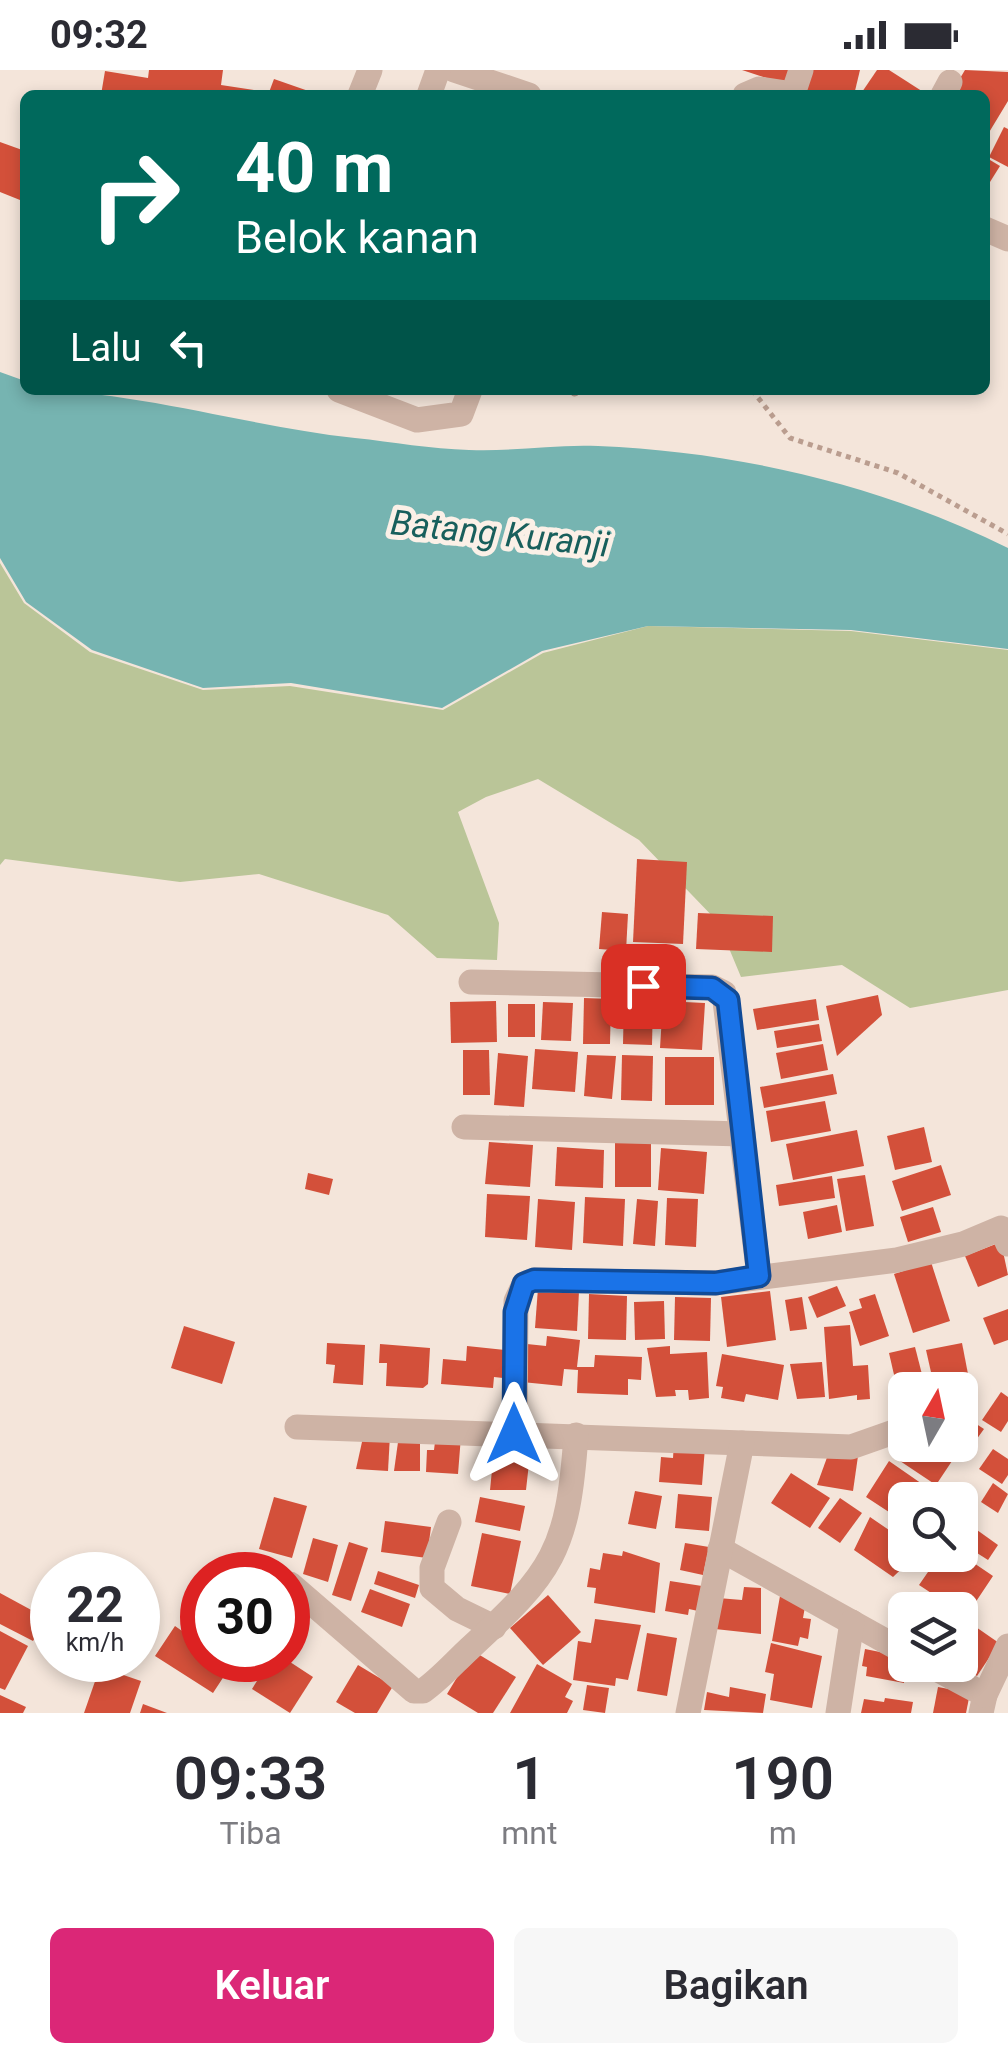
<!DOCTYPE html>
<html lang="id">
<style>
body{margin:0;font-family:Roboto,sans-serif;background:#f7f7f7;color:#2b2b33;height:100vh;display:flex;flex-direction:column;font-size:38px;white-space:nowrap}
*{box-sizing:border-box;margin:0}
p{font-size:32px;color:#7c7c81}
.icon{flex:none;width:55px;height:55px;fill:none;stroke:currentColor;stroke-width:2;stroke-linecap:round;stroke-linejoin:round}
.map{position:relative;height:1643px;overflow:hidden}
.sheet{display:flex;flex-direction:column;background:#fff;flex:1}
.sheet>*{flex:none}
.top-card{position:absolute;left:20px;top:20px;width:970px;height:305px;border-radius:15px;box-shadow:0 5px 15px #0003;background:#00695c;color:#fff;overflow:hidden}
.needle{width:65px;rotate:9deg}
.buttons{position:absolute;left:888px;top:1302px;display:grid;gap:20px}
.buttons a{display:grid;place-items:center;width:90px;height:90px;border-radius:15px;background:#fff;box-shadow:0 5px 15px #0003;font-size:50px}
.speed{position:absolute;left:30px;top:1482px;display:flex;gap:20px;font-size:50px;font-weight:700;text-align:center}
.speed>*{display:grid;place-content:center;width:130px;height:130px;border-radius:50%;background:#fff;box-shadow:0 5px 15px #0003;line-height:1}
.speed small{font-size:25px;font-weight:400}
.speed .limit{border:15px solid #d22;background:#fff;color:#111}
.pin{position:absolute;display:grid;place-items:center;width:85px;height:85px;color:#fff;margin:-42px;border-radius:20px;box-shadow:0 5px 15px #0006}
.me{position:absolute;width:110px;margin:-55px;rotate:0deg;stroke-linejoin:round;filter:drop-shadow(0 0 8px #0008)}
.turn{display:flex;align-items:center;gap:35px;height:210px;padding:0 50px;font-size:45px}
.turn .icon{width:130px;height:130px;stroke-width:2.5}
.turn b{display:block;font-size:70px;line-height:85px}
.then{display:flex;align-items:center;height:95px;padding:0 50px;background:#0003;gap:20px;font-size:38px}
.eta{display:flex;justify-content:space-evenly;align-items:center;height:170px;text-align:center}
.eta b{font-size:60px;font-weight:600;line-height:70px}
.primary-button{display:flex;gap:20px;margin-top:auto;padding:20px 50px}
.primary-button a{flex:1;height:115px;border-radius:15px;background:#db2777;color:#fff;font-size:40px;font-weight:600;line-height:115px;text-align:center}
.primary-button a+a{background:#f7f7f7;color:#2b2b33}
.status{display:flex;justify-content:space-between;align-items:center;height:70px;padding:0 50px;background:#fff;direction:ltr}
.status svg{height:28px;fill:currentColor}
.map>svg:first-child{display:block}
.green{fill:#bac598}
.water{fill:#76b4b1}
.building{fill:#d3503a}
.lines{fill:none;stroke-linecap:round;stroke-linejoin:round}
.path{stroke:#ba9d8f;stroke-width:5;stroke-dasharray:5 5;stroke-linecap:butt}
.minor{stroke:#ceb3a5;stroke-width:25}
.route-casing{stroke:#114b97;stroke-width:25}
.route{stroke:#1a73e8;stroke-width:18}
.labels{text-anchor:middle;dominant-baseline:central;stroke-width:10;stroke-linejoin:round;paint-order:stroke}
.water-label{font-size:35px;font-style:italic;fill:#185f5c;stroke:#fbf0e7}
</style>
<div class="status"><b>09:32</b><svg viewBox="0 0 49 12"><path d="M0 12V9h3v3zM5 12V6h3v6zM10 12V3h3v9zM15 12V0h3v12zM26 1h20v11H26zM47 4h2v5h-2z"/></svg></div>
<div class="map">
<svg width="1008" height="1643" viewBox="0 0 1008 1643">
<rect width="100%" height="100%" fill="#f4e5da"/>
<polygon class="green" points="0,493 24,533 90,582 203,620 290,616 443,640 543,583 648,556 851,561 1008,580 1008,920 910,938 842,895 741,907 718,852 639,770 538,709 486,727 458,742 499,853 497,890 437,888 388,845 259,804 180,812 5,789 0,795"/>
<path class="water" d="M0,302L25,311V320C137,320 244,356 355,368C393,372 431,379 469,380C512,382 555,374 598,376C740,382 880,415 1008,478V579L851,560L648,556L542,581L442,638L291,613L203,618L92,580L26,532L0,488Z"/>
<g class="building">
<polygon points="149,0 223,0 221,15 254,20 253,25 101,25 105,1 148,8"/>
<polygon points="742,0 789,0 785,14"/>
<polygon points="811,0 860,0 854,25 804,25"/>
<polygon points="877,0 889,0 928,25 860,25"/>
<polygon points="965,0 1008,2 1008,31 985,69 985,25 950,25"/>
<polygon points="274,9 317,24 317,25 268,25"/>
<polygon points="1004,57 1008,59 1008,97 989,87"/>
<polygon points="0,72 25,81 25,132 0,122"/>
<polygon points="985,87 1000,96 985,120"/>
<polygon points="637,789 687,792 683,874 633,872"/>
<polygon points="602,842 628,844 626,881 599,879"/>
<polygon points="698,843 773,846 772,882 696,879"/>
<polygon points="878,925 882,945 837,986 826,936"/>
<polygon points="584,928 611,929 610,974 583,974"/>
<polygon points="816,929 819,950 757,960 753,939"/>
<polygon points="624,930 653,931 652,975 623,974"/>
<polygon points="496,931 497,972 451,973 450,932"/>
<polygon points="663,931 705,933 702,980 660,978"/>
<polygon points="543,932 573,933 571,971 541,970"/>
<rect x="508" y="934" width="27" height="33"/>
<polygon points="819,954 822,971 777,978 774,961"/>
<polygon points="823,974 828,1000 781,1009 776,983"/>
<polygon points="535,979 578,982 575,1022 532,1019"/>
<polygon points="463,980 489,980 490,1025 463,1025"/>
<polygon points="498,983 528,986 524,1037 494,1035"/>
<polygon points="587,985 616,986 612,1029 584,1026"/>
<polygon points="622,985 653,986 652,1031 621,1030"/>
<rect x="665" y="987" width="49" height="48"/>
<polygon points="833,1004 837,1024 764,1038 760,1017"/>
<polygon points="825,1031 831,1061 771,1072 766,1041"/>
<polygon points="924,1057 932,1092 895,1100 887,1066"/>
<polygon points="857,1060 864,1096 793,1110 786,1074"/>
<polygon points="615,1071 651,1072 651,1117 615,1117"/>
<polygon points="489,1072 533,1075 530,1117 485,1114"/>
<polygon points="557,1077 604,1080 603,1118 555,1116"/>
<polygon points="661,1078 707,1082 704,1124 658,1120"/>
<polygon points="941,1095 951,1125 902,1141 892,1111"/>
<polygon points="308,1103 333,1109 329,1125 305,1119"/>
<polygon points="865,1105 874,1156 846,1161 837,1109"/>
<polygon points="832,1106 835,1128 779,1136 776,1115"/>
<polygon points="487,1124 530,1126 527,1170 485,1167"/>
<polygon points="585,1127 625,1129 623,1176 583,1173"/>
<polygon points="667,1128 698,1129 696,1177 665,1175"/>
<polygon points="538,1129 575,1132 572,1180 535,1177"/>
<polygon points="637,1129 658,1131 655,1176 633,1174"/>
<polygon points="837,1135 842,1162 808,1169 803,1142"/>
<polygon points="933,1137 941,1162 908,1172 900,1147"/>
<polygon points="1001,1172 1008,1205 978,1217 965,1186"/>
<polygon points="931,1192 950,1251 913,1263 894,1204"/>
<polygon points="837,1216 846,1236 817,1248 808,1227"/>
<polygon points="538,1218 579,1221 577,1261 535,1258"/>
<polygon points="770,1221 776,1270 727,1277 721,1227"/>
<polygon points="589,1224 627,1226 626,1270 588,1269"/>
<polygon points="875,1224 889,1266 860,1276 849,1242 862,1238 859,1229"/>
<polygon points="675,1227 711,1228 710,1271 674,1270"/>
<polygon points="802,1227 807,1259 790,1261 785,1230"/>
<polygon points="664,1231 665,1269 635,1270 634,1232"/>
<polygon points="1008,1239 1008,1270 994,1275 983,1248"/>
<polygon points="850,1255 853,1296 868,1295 870,1329 857,1330 857,1325 829,1329 824,1257"/>
<polygon points="184,1256 235,1272 222,1314 171,1298"/>
<polygon points="547,1266 580,1270 577,1297 594,1297 595,1285 642,1287 641,1310 628,1309 628,1325 577,1323 578,1300 564,1299 562,1316 522,1312 527,1274 546,1276"/>
<polygon points="327,1273 365,1275 363,1315 333,1313 335,1295 326,1294"/>
<polygon points="962,1273 968,1304 933,1311 926,1280"/>
<polygon points="380,1274 430,1278 428,1314 423,1318 386,1316 387,1293 379,1293"/>
<polygon points="467,1276 505,1280 503,1308 494,1307 493,1318 441,1314 443,1289 466,1291"/>
<polygon points="670,1276 670,1284 707,1282 709,1328 689,1330 688,1320 675,1320 676,1326 656,1327 647,1278"/>
<polygon points="915,1277 925,1316 898,1322 889,1283"/>
<polygon points="722,1284 784,1295 778,1330 746,1324 744,1332 721,1328 723,1317 716,1316"/>
<polygon points="822,1292 825,1327 797,1329 790,1294"/>
<polygon points="1001,1322 1008,1327 1008,1351 1001,1362 982,1350"/>
<polygon points="964,1346 984,1359 966,1384 952,1375 960,1375"/>
<polygon points="364,1363 390,1365 388,1401 356,1399"/>
<polygon points="436,1364 461,1366 458,1404 426,1402 427,1380 434,1380"/>
<polygon points="905,1364 905,1375 934,1375 954,1388 936,1415 891,1385"/>
<polygon points="399,1365 420,1365 420,1401 394,1401"/>
<polygon points="509,1372 531,1375 526,1420 490,1420 492,1400 498,1387 507,1388"/>
<polygon points="674,1373 705,1377 702,1415 659,1412 661,1387 673,1388"/>
<polygon points="993,1379 1008,1389 1008,1405 1002,1414 979,1399"/>
<polygon points="829,1382 858,1386 853,1421 817,1415"/>
<polygon points="889,1391 925,1416 916,1430 903,1427 892,1444 866,1427"/>
<polygon points="791,1403 830,1428 810,1458 771,1433"/>
<polygon points="993,1413 1008,1424 998,1443 981,1432"/>
<polygon points="635,1421 662,1426 656,1459 628,1454"/>
<polygon points="678,1424 712,1427 709,1461 675,1458"/>
<polygon points="274,1427 307,1436 292,1488 259,1479"/>
<polygon points="480,1427 525,1436 520,1461 475,1452"/>
<polygon points="840,1428 862,1443 840,1473 818,1458"/>
<polygon points="870,1447 905,1471 905,1485 916,1485 893,1507 854,1480"/>
<polygon points="385,1451 431,1457 427,1488 381,1482"/>
<polygon points="960,1453 971,1461 960,1478"/>
<polygon points="977,1460 998,1475 988,1490 966,1476"/>
<polygon points="482,1463 521,1471 510,1524 471,1516"/>
<polygon points="313,1468 338,1475 328,1512 303,1504"/>
<polygon points="349,1472 368,1478 351,1531 332,1525"/>
<polygon points="685,1473 709,1477 703,1505 680,1500"/>
<polygon points="623,1481 660,1493 655,1543 594,1533 596,1518 587,1517 590,1498 600,1500 603,1483 622,1486"/>
<polygon points="922,1485 962,1485 993,1506 975,1533 968,1529 957,1540 919,1515 928,1502 916,1494"/>
<polygon points="378,1501 419,1515 415,1528 374,1514"/>
<polygon points="670,1511 702,1516 698,1541 689,1539 688,1545 665,1541"/>
<polygon points="744,1517 761,1518 761,1564 715,1559 718,1528 742,1530"/>
<polygon points="370,1519 410,1534 402,1557 361,1542"/>
<polygon points="0,1523 46,1548 33,1571 0,1554"/>
<polygon points="548,1525 581,1562 543,1595 510,1558"/>
<polygon points="780,1526 806,1531 803,1548 811,1549 808,1569 800,1567 798,1576 772,1571"/>
<polygon points="960,1546 999,1573 977,1606 960,1595"/>
<polygon points="595,1549 641,1555 628,1610 616,1608 615,1616 573,1610 578,1571 591,1573"/>
<polygon points="175,1556 202,1575 202,1590 232,1594 213,1623 155,1586"/>
<polygon points="0,1561 28,1576 5,1620 0,1618"/>
<polygon points="647,1563 677,1568 667,1626 637,1621"/>
<polygon points="771,1573 822,1586 812,1638 770,1630 774,1604 765,1602"/>
<polygon points="865,1579 905,1587 904,1613 866,1606 867,1597 862,1596"/>
<polygon points="473,1581 516,1607 493,1643 478,1643 447,1624"/>
<polygon points="270,1590 287,1590 313,1607 290,1643 252,1619"/>
<polygon points="537,1594 572,1614 565,1627 573,1631 567,1643 510,1643"/>
<polygon points="358,1595 393,1616 377,1643 355,1643 336,1632"/>
<polygon points="100,1597 141,1611 130,1643 84,1643"/>
<polygon points="587,1615 609,1618 605,1643 583,1640"/>
<polygon points="730,1617 766,1624 763,1643 704,1640 707,1622 729,1627"/>
<polygon points="938,1617 970,1623 966,1643 933,1643"/>
<polygon points="0,1625 26,1637 23,1643 0,1643"/>
<polygon points="885,1628 913,1632 911,1643 861,1643 864,1629 884,1632"/>
<polygon points="143,1634 167,1643 140,1643"/>
</g>
<g class="lines">
<g class="path">
<polyline points="563,320 574,324 590,320"/>
<polyline points="752,320 790,368 898,403 1008,464"/>
</g>
<g class="minor">
<polyline points="454,0 529,25"/>
<polyline points="360,25 370,0"/>
<polyline points="429,25 438,0"/>
<polyline points="745,25 759,19 793,24 801,0"/>
<polyline points="943,25 950,12"/>
<polyline points="985,159 1008,169"/>
<polyline points="339,320 417,350 461,344 470,320"/>
<polyline points="471,912 712,917 724,923 759,1206"/>
<polyline points="464,1057 743,1064"/>
<polyline points="297,1357 851,1377 905,1358"/>
<polyline points="515,1364 516,1231 524,1214 534,1210 715,1213 897,1190 963,1174 1001,1158 1008,1174"/>
<polyline points="449,1452 432,1498 432,1518 457,1539 494,1557"/>
<polyline points="720,1479 905,1582"/>
<path d="M290,1514L414,1621H423C440,1609 454,1593 469,1579C553,1502 568,1481 576,1365"/>
<polyline points="929,1595 985,1625 981,1643"/>
<polyline points="985,1625 1008,1576"/>
<polyline points="688,1643 742,1373"/>
<polyline points="838,1643 852,1552"/>
</g>
</g>
<g class="lines">
<g class="route-casing">
<polyline id="route" points="514,1364 515,1242 524,1214 534,1210 716,1213 759,1206 728,930 712,918 643,916"/>
</g>
<use href="#route" class="route"/>
</g>
<g class="labels">
<g class="water-label">
<text transform="translate(500 464) rotate(6)">Batang Kuranji</text>
</g>
</g>
</svg>
<div class="buttons">
<a><svg class="needle" viewBox="-14 -14 28 28"><path d="M0-13l5 13h-10z" fill="#e53935"/><path d="M0 13l5-13h-10z" fill="#7c7c81"/></svg></a>
<a><svg class="icon" aria-label="search" viewBox="0 0 24 24"><circle cx="10" cy="10" r="6"/><path d="M15 15l6 6"/></svg></a>
<a><svg class="icon" aria-label="layers" viewBox="0 0 24 24"><path d="M12 4l9 5-9 5-9-5zM3 14l9 5 9-5"/></svg></a>
</div>
<div class="speed"><div>22<small>km/h</small></div><div class="limit">30</div></div>
<div class="pin" style="left:643px;top:916px;background:#d93025"><svg class="icon" aria-label="arrive" viewBox="0 0 24 24"><path d="M6 21V4h12l-3 4 3 4H6"/></svg></div>
<svg class="me" style="left:514px;top:1364px" viewBox="-20 -20 40 40"><path d="M0-17L14 15 0 8-14 15z" fill="#1a73e8" stroke="#fff" stroke-width="4"/></svg>
<div class="top-card">
<div class="turn"><svg class="icon" aria-label="right" viewBox="0 0 24 24"><path d="M7 20v-9h11M14 6l5 5-5 5"/></svg><div><b>40 m</b>Belok kanan</div></div>
<div class="then">Lalu<svg class="icon" aria-label="left" viewBox="0 0 24 24"><path d="M17 20v-9H6M10 6l-5 5 5 5"/></svg></div>
</div>
</div>
<section class="sheet">
<div class="eta">
<div><b>09:33</b><p>Tiba</p></div>
<div><b>1</b><p>mnt</p></div>
<div><b>190</b><p>m</p></div>
</div>
<div class="primary-button"><a>Keluar</a><a>Bagikan</a></div>
</section>
